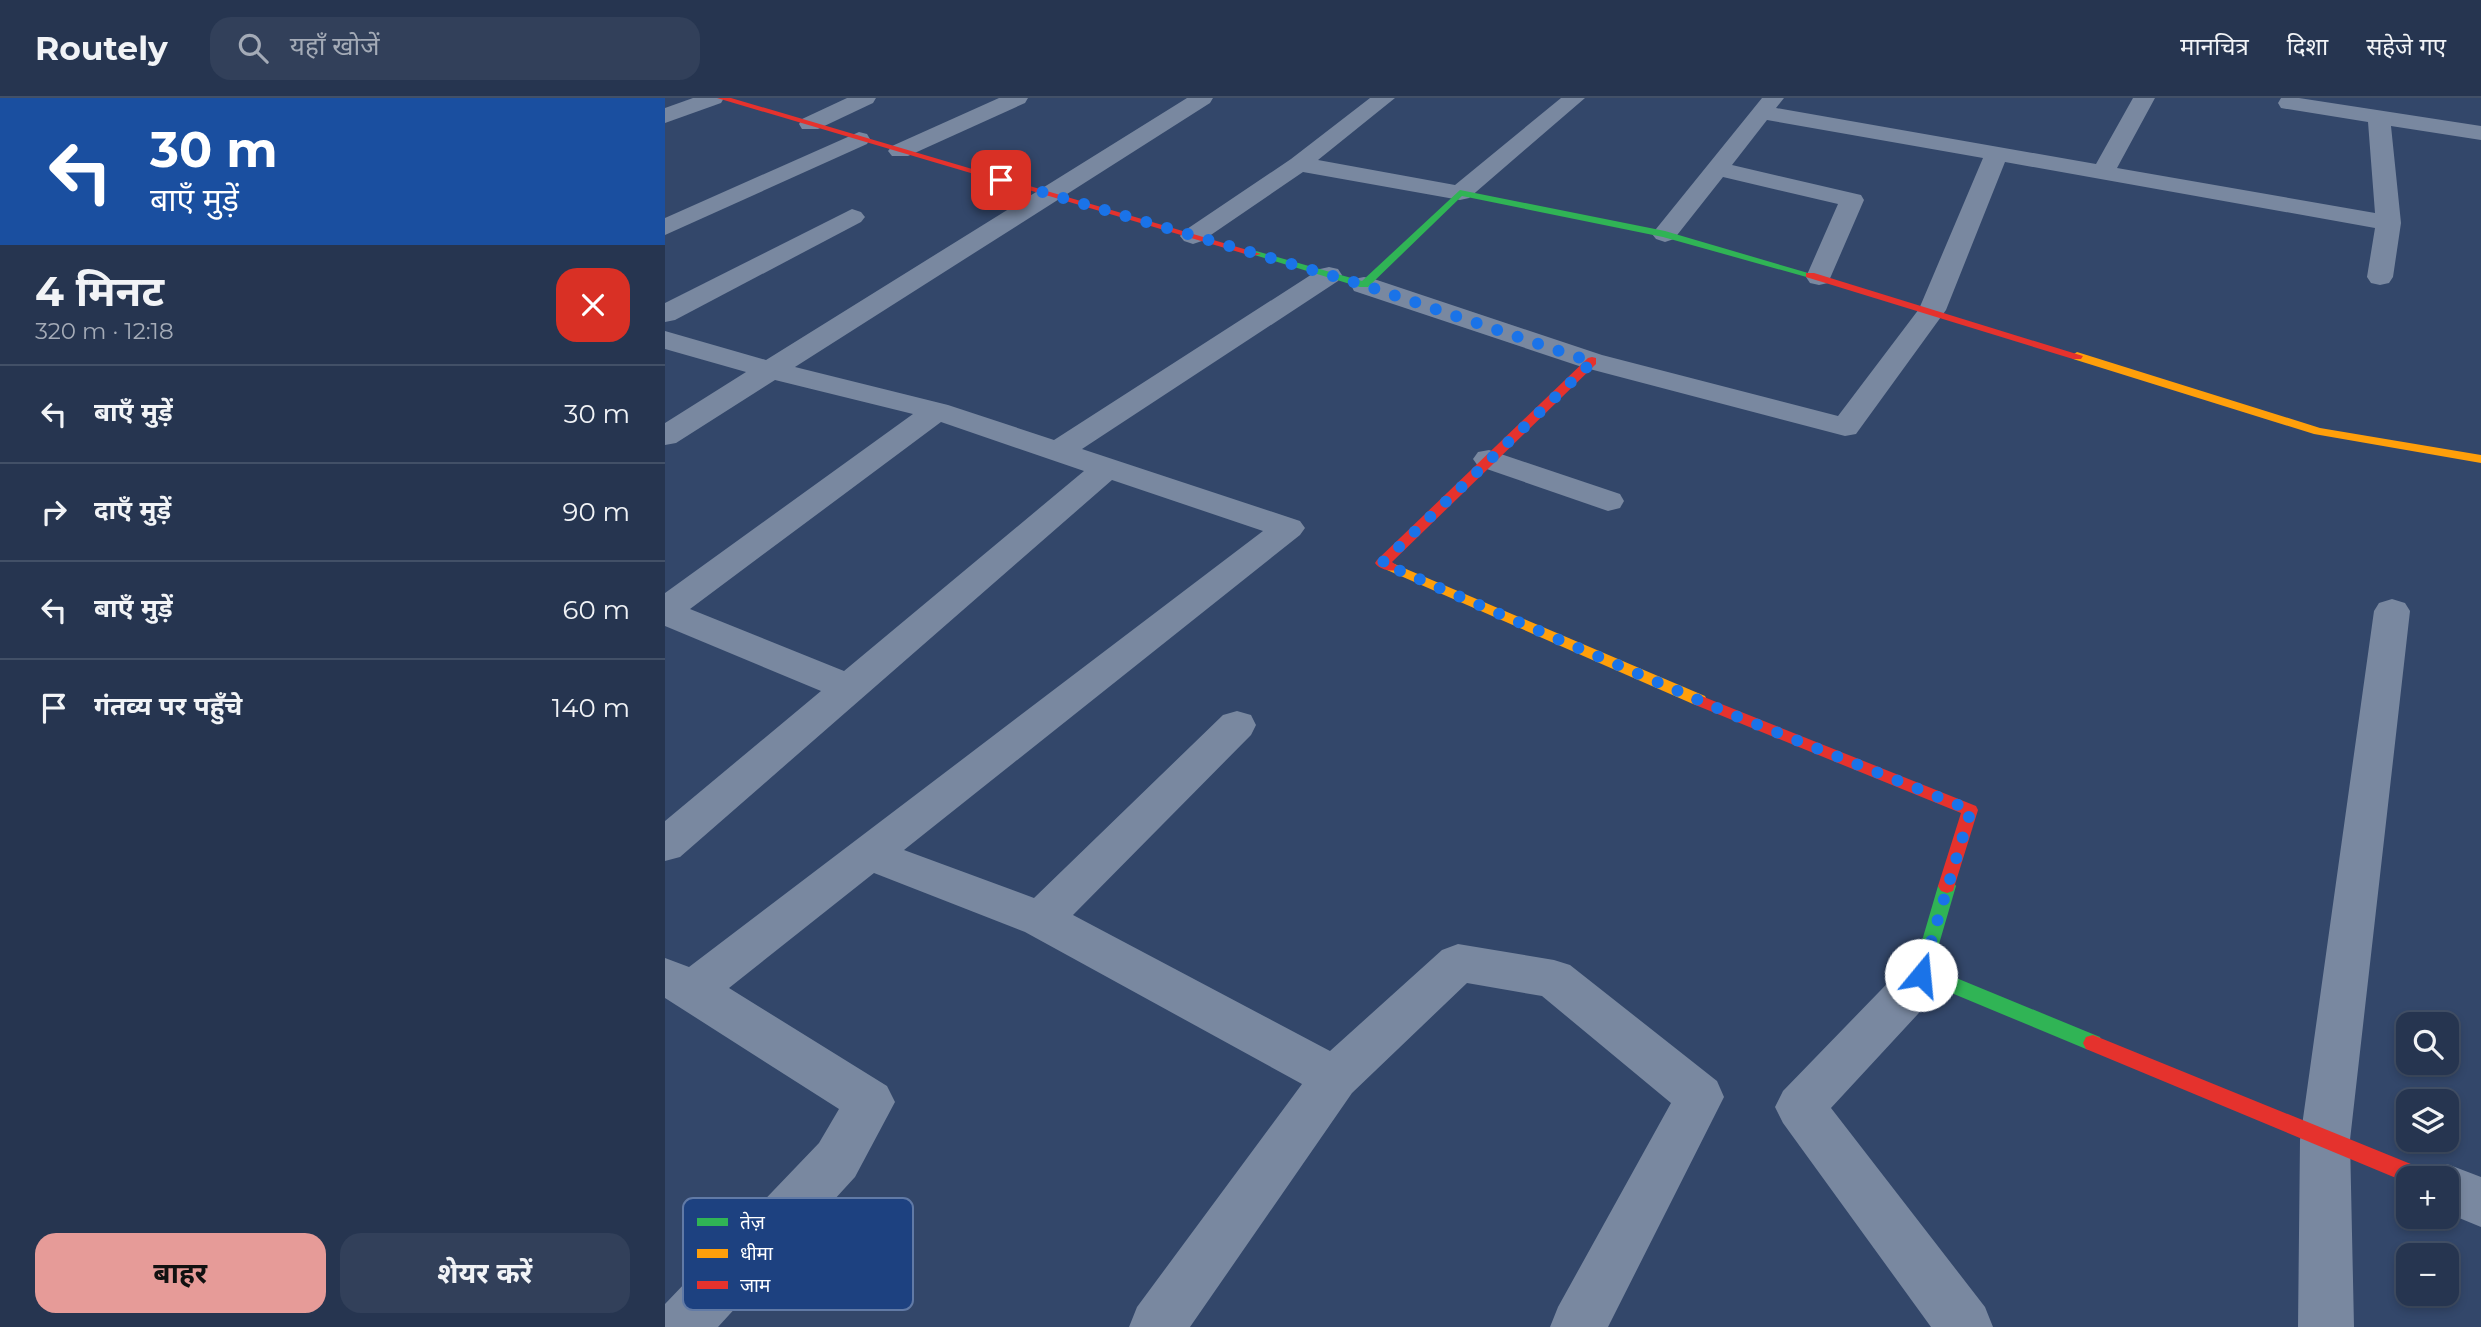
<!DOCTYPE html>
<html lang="hi">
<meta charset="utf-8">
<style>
body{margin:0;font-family:Montserrat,"Noto Sans Devanagari",sans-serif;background:#32405a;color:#f1f3f6;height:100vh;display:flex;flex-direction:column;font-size:26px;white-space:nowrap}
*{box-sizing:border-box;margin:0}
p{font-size:23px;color:#a4abb7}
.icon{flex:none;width:38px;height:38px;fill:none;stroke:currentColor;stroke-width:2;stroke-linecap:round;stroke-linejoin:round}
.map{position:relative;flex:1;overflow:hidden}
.details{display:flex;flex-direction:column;background:#263550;width:665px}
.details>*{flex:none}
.guide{background:#1a4fa0;color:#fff;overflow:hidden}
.fabs{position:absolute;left:1731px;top:914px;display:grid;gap:14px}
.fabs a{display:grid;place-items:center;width:63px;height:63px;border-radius:14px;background:#263550;box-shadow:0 4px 10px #0003,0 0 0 2px #425067;font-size:35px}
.pin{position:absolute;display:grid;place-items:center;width:60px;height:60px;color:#fff;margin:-30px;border-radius:14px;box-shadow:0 4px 10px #0006}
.me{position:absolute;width:77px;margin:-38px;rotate:17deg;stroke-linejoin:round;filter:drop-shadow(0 0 5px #0008)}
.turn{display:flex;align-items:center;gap:24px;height:147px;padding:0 35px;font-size:32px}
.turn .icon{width:91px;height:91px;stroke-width:2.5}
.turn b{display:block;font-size:49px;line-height:60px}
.round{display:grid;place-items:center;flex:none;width:74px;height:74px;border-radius:21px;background:#32405a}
.head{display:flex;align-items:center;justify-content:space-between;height:119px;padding:0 35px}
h1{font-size:42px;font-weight:700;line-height:52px}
.primary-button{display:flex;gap:14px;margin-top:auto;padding:14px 35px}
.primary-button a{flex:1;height:80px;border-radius:21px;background:#e69b98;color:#111;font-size:28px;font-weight:700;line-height:80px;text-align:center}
.primary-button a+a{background:#32405a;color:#f1f3f6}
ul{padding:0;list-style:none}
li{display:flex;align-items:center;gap:21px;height:98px;padding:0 35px;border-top:2px solid #425067}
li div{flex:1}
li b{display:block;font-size:26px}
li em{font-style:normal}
header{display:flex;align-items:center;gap:42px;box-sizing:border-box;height:98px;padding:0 35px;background:#263550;border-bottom:2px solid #425067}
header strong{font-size:33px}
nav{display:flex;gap:38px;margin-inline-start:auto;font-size:24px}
.search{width:490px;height:63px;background:#32405a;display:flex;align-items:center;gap:18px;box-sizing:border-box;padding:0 24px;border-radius:21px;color:#a4abb7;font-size:26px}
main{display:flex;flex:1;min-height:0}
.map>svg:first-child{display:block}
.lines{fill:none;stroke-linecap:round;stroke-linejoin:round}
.street{fill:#7988a0;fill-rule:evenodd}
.fast{fill:#30b455;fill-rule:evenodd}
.slow{fill:#ff9f0a;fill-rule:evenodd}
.jam{fill:#e5322d;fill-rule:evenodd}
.route{stroke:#1a73e8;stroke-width:12;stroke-dasharray:0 21.6}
.key{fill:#1d4180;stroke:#617aa6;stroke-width:2}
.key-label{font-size:19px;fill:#fff}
</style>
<header>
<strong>Routely</strong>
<div class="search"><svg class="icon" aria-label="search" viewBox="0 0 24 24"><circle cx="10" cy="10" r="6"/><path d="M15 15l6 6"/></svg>यहाँ खोजें</div>
<nav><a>मानचित्र</a><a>दिशा</a><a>सहेजे गए</a></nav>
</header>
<main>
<section class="details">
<div class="guide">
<div class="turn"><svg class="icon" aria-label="left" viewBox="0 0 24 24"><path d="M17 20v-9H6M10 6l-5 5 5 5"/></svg><div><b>30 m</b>बाएँ मुड़ें</div></div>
</div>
<div class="head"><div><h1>4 मिनट</h1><p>320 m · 12:18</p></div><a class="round" style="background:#d93025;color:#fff"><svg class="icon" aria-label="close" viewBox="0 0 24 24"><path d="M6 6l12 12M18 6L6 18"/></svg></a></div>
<ul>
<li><svg class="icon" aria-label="left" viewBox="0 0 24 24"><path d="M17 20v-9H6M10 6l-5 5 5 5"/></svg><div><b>बाएँ मुड़ें</b></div><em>30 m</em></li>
<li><svg class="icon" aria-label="right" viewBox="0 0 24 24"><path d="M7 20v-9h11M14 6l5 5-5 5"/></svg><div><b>दाएँ मुड़ें</b></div><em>90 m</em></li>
<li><svg class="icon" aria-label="left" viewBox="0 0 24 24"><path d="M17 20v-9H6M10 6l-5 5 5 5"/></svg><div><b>बाएँ मुड़ें</b></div><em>60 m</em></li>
<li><svg class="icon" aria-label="arrive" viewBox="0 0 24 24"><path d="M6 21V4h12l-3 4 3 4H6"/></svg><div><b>गंतव्य पर पहुँचे</b></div><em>140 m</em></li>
</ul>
<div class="primary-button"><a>बाहर</a><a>शेयर करें</a></div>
</section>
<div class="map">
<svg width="1816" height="1229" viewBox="0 0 1816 1229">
<rect width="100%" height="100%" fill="#33476a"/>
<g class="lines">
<g class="street">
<polygon points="28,0 59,0 56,5 0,25 0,10"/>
<polygon points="182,0 211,0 208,5 153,31 137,31 134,26 137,21"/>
<polygon points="334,0 363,0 360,5 243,58 227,58 223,53 227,48"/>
<path d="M522,0H548L545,5L130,269L283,307L389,342L655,171L664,169L673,171L677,177L673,183L417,351L635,423L640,430L635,437L239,752L369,800L558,617L572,613L586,617L591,627L586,637L408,817L665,953L777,852L793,846L889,862L905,867L1052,983L1059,999L943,1229H885L893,1209L1006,1005L877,898L802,885L687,995L525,1229H464L472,1209L637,986L360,834L209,775L64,890L222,988L230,1004L190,1079L53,1229H0V1206L154,1045L174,1011L0,900V860L24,869L598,433L447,382L15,759L0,763V723L156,593L0,528V495L248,316L110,282L11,345L0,347V325L81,274L0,251V233L101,262ZM276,324L419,373L179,573L25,511Z"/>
<polygon points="705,0 730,0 653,62 790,87 896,0 920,0 804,100 795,102 638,74 537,143 528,146 519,143 515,138 519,133 626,61"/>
<polygon points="1097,0 1119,0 1111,10 1431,66 1468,0 1490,0 1452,70 1710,115 1703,24 1616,10 1613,5 1616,0 1634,0 1816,28 1816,42 1726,28 1736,125 1728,179 1724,185 1715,187 1706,185 1702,179 1710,130 1340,64 1281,212 1191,336 1180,338 917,269 689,193 686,187 689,181 699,179 709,181 937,257 1173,318 1254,211 1318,60 1102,22 1067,67 1196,97 1199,102 1163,185 1154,187 1145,185 1141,179 1173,106 1058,79 1009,141 1000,144 991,141 987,136 991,131"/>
<polygon points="194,34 202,36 205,41 202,46 0,137 0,120"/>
<polygon points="187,111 196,114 200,119 196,124 10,222 0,224 0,205"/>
<polygon points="824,352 955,396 959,403 955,410 943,413 813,368 808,361 813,354"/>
<polygon points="1727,501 1740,505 1745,513 1685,1042 1689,1229 1633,1229 1635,1042 1709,513 1714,505"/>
<polygon points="1261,857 1277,862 1284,876 1277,890 1166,1010 1320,1209 1328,1229 1266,1229 1118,1025 1110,1009 1118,993 1245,862"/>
<polygon points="1782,1066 1816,1079 1816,1129 1782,1115 1782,1080 1761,1080 1764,1073"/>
</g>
<g class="fast">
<polygon points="795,92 1000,133 1150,177 1145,180 998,139 797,98 703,189 695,189 586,156 591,153 697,183"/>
<polygon points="1282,781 1288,783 1291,788 1267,870 1435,939 1438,945 1435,951 1428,953 1421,951 1260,884 1249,883 1247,877 1273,788 1276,783"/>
</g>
<g class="slow">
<polygon points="1412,254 1655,330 1816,357 1816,365 1649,336 1408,261 1406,258"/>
<polygon points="727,465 1040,598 1042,602 1034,607 1028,606 722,472 720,469 722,466"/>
</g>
<g class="jam">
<polygon points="52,0 66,0 596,156 587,158"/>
<polygon points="1141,175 1149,175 1418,258 1416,261 1408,261 1141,179"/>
<path d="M927,259L931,260V266L727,464L734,469L732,472C725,474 714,471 710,465L712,462L923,260Z"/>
<polygon points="1034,597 1311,708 1313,712 1288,793 1282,795 1276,793 1273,788 1296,715 1028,606 1026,602 1028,598"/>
<polygon points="1428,937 1763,1073 1766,1080 1743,1080 1743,1085 1421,951 1418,945 1421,939"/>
</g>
</g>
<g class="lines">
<polyline class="route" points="336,82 699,187 927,264 717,465 1066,616 1306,712 1256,877"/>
</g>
<rect x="18" y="1100" width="230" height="112" rx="10" class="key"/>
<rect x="32" y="1120" width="31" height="8" fill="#30b455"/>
<rect x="32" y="1151" width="31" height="9" fill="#ff9f0a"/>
<rect x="32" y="1183" width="31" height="8" fill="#e5322d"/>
<g class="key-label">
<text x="75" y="1131">तेज़</text>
<text x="75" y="1162">धीमा</text>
<text x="75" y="1194">जाम</text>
</g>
</svg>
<div class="fabs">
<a><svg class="icon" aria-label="search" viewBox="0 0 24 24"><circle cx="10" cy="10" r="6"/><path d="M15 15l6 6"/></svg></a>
<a><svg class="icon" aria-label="layers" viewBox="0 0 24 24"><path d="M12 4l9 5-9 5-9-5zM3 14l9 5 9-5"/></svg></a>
<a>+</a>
<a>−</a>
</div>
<div class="pin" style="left:336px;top:82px;background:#d93025"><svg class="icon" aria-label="arrive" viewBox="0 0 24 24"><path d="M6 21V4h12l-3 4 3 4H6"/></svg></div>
<svg class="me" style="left:1256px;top:877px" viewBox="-20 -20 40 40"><circle r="19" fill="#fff"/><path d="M0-13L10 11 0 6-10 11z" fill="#1a73e8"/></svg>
</div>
</main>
